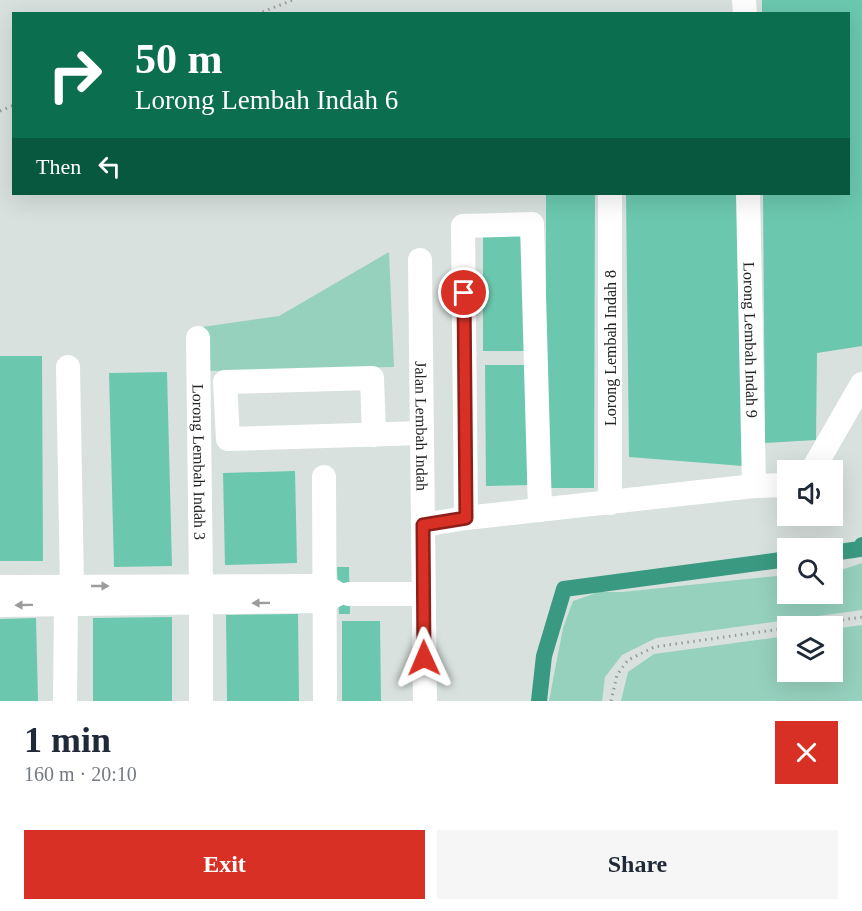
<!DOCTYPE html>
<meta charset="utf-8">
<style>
body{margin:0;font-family:Georgia,serif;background:#f6f6f7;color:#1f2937;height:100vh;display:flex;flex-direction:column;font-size:22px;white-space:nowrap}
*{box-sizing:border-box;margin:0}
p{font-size:20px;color:#747a83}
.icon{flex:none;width:33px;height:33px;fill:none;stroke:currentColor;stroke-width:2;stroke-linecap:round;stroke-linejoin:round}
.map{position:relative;height:701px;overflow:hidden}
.details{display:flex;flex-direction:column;background:#fff;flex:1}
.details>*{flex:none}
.top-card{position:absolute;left:12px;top:12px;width:838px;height:183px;border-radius:0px;box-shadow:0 6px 24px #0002;background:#0b6e4f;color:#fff;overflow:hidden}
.tools{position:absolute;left:777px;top:460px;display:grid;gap:12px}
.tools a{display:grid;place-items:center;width:66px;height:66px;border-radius:0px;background:#fff;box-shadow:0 6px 24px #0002;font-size:30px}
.pin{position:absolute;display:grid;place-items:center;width:51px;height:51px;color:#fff;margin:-26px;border:3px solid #fff;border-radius:50%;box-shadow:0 2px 6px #0007}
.me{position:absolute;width:66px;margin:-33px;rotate:359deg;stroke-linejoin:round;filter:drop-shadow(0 0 4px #0008)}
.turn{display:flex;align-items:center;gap:21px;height:126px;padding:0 24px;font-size:27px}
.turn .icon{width:78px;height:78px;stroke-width:2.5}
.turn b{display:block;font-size:42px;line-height:51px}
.then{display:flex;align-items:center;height:57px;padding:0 24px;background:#0003;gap:12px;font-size:22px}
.round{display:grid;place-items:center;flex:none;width:63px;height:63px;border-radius:0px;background:#f6f6f7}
.summary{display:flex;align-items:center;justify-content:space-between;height:102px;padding:0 24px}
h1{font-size:36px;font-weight:600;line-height:45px}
.cta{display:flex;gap:12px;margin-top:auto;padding:12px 24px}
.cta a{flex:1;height:69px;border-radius:0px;background:#d93025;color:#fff;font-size:24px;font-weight:600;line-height:69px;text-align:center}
.cta a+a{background:#f6f6f7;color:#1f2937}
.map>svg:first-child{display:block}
.green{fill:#96d1be}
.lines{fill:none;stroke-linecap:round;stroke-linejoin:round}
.canal{stroke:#3a9a81;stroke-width:16}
.building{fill:#6bc8ae}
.path{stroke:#959b99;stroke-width:3;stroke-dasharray:1.5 4.5;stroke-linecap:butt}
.minor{stroke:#fff;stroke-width:24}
.oneway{fill:#9b9c9c}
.route-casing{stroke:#8d1f18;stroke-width:15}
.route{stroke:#d93025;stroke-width:10}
.labels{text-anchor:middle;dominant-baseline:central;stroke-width:4.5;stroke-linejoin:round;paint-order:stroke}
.street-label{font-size:16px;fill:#212423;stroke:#fff}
</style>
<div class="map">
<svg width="862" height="701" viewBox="0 0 862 701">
<rect width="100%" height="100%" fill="#d8e1de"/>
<g class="green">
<polygon points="389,252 394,367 205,371 202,327 279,316"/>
<polygon points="862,563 862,610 656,638 622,655 605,677 602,701 549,701 563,628 573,601 599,592 622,592 787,575 788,594 832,594 833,570 844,569"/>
<polygon points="862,625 862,701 621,701 628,672 654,654 787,636 788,672 832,672 833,629"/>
</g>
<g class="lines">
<g class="canal">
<polyline points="832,553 860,549 862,545"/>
<polyline points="539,701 544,656 564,589 788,559"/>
</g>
</g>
<g class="building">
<polygon points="762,0 862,0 862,346 817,353 816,440 765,443 763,194 849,194 849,14 762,14"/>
<polygon points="546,194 595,194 594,488 546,488"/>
<polygon points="626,194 738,194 743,466 629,457"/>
<polygon points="483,233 528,233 527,351 483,351"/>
<polygon points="0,356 42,356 43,561 0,561"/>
<polygon points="485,365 529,365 530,485 486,486"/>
<polygon points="167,372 172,566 114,567 109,373"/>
<polygon points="295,471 297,563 225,565 223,473"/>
<polygon points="337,567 349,567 350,614 339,614"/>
<polygon points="298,614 299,701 227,701 226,615"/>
<polygon points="172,617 172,701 93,701 93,618"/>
<polygon points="36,618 38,701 0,701 0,619"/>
<polygon points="342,621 380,621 381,701 342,701"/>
</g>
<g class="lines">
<g class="path">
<polyline points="257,14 293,0"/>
<polyline points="0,111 14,105"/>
<polyline points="795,627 862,617"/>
<polyline points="611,701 617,675 628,660 654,647 788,628"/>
</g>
<g class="minor">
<polyline points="744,0 745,14"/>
<polyline points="610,194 610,503"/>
<path id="s1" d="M748,194L754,486"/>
<path id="s2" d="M420,260L425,701"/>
<path id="s3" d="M198,338L201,586"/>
<polyline points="68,367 72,586"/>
<polyline points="374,435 372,378 225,382 228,439 422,433"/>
<polyline points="812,471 862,384"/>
<polyline points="324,477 325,701"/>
<polyline points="466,518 463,226 532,224 540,510"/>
<polyline points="423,525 466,518 754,486 788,485"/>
<polyline points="0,587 325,586 338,594 325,601 0,605"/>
<polyline points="349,594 423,594"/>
<polyline points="65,701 66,604"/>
<polyline points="201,701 201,604"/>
</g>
</g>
<defs><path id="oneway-solid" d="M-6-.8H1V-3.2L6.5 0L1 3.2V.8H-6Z" transform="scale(1.5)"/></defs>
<g class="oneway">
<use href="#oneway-solid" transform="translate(100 586)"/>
<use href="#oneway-solid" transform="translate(261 603) rotate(179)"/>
<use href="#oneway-solid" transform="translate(24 605) rotate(179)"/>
</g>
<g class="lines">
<g class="route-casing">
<polyline id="route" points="424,658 423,525 466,518 464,293"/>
</g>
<use href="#route" class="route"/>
</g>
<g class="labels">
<g class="street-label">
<text stroke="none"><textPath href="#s1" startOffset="146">Lorong Lembah Indah 9</textPath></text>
<text transform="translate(610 348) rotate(-90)">Lorong Lembah Indah 8</text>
<text stroke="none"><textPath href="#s2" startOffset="166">Jalan Lembah Indah</textPath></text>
<text stroke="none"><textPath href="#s3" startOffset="124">Lorong Lembah Indah 3</textPath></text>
</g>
</g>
</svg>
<div class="tools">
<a><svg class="icon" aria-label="sound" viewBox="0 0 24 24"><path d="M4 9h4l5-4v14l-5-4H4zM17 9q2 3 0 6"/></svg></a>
<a><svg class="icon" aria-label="search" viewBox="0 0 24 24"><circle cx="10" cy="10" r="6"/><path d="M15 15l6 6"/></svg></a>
<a><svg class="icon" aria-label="layers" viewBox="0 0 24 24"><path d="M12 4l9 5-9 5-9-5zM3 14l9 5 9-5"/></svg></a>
</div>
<div class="pin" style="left:464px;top:293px;background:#d93025"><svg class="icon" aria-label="arrive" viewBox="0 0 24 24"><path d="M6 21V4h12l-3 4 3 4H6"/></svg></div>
<svg class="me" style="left:424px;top:658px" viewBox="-20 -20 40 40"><path d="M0-17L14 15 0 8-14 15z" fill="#d93025" stroke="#fff" stroke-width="4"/></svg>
<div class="top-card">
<div class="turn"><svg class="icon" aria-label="right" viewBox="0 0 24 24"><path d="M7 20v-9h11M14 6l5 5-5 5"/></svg><div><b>50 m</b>Lorong Lembah Indah 6</div></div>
<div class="then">Then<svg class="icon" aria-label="left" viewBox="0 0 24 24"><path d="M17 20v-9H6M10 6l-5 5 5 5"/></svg></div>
</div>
</div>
<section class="details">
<div class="summary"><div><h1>1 min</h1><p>160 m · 20:10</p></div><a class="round" style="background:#d93025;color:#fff"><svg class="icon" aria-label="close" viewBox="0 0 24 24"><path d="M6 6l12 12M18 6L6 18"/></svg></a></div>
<div class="cta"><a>Exit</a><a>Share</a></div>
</section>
